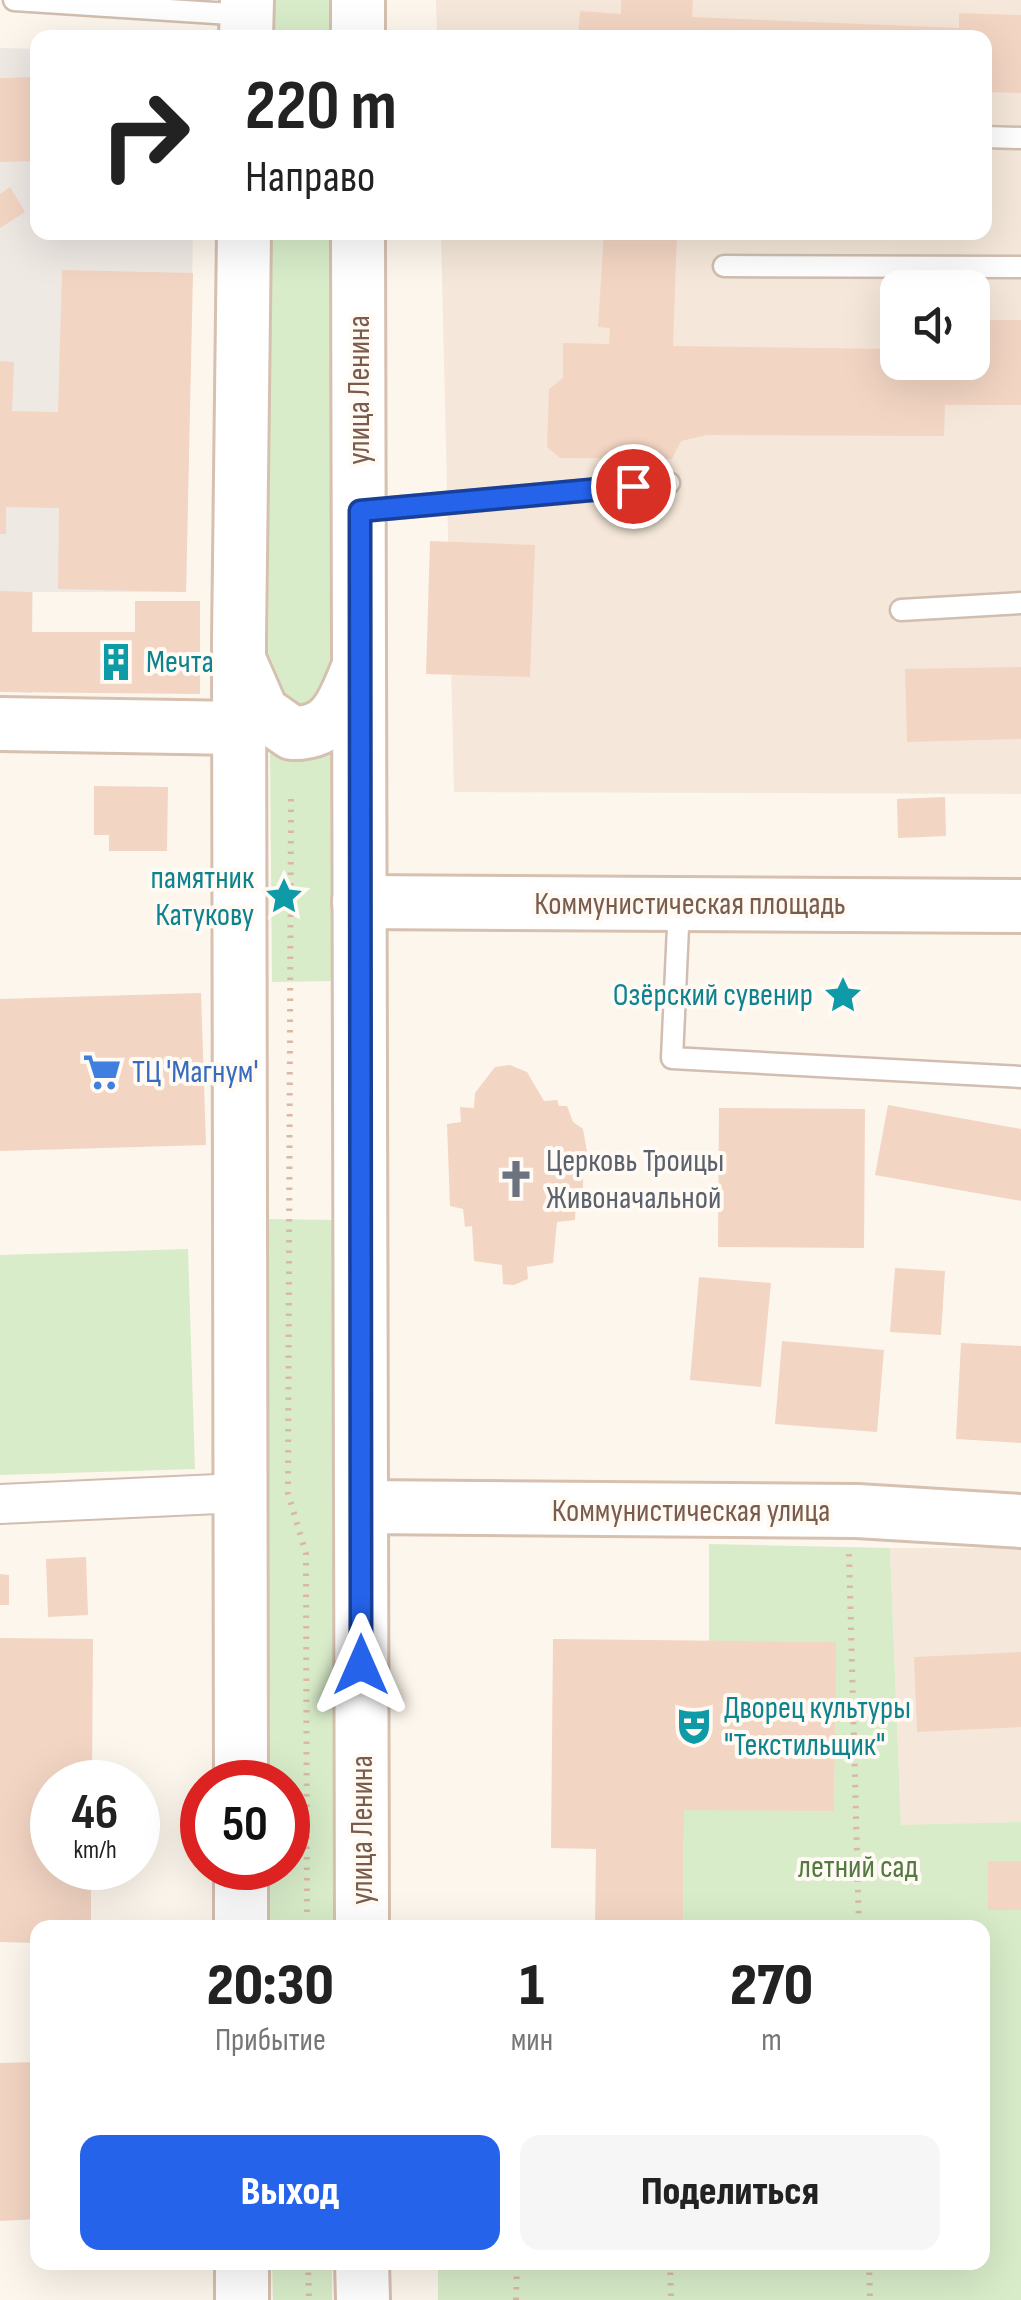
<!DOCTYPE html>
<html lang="ru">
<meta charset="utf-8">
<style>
body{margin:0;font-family:"Sofia Sans Condensed",sans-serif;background:#f6f6f6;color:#222;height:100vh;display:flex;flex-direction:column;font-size:38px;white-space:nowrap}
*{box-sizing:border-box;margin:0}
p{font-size:32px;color:#767676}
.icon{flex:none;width:55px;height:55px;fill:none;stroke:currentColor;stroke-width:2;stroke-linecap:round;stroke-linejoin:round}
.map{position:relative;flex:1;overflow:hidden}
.sheet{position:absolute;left:30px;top:1920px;width:960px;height:350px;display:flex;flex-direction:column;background:#fff;border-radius:20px;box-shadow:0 10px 40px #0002}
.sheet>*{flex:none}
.guide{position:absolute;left:30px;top:30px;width:962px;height:210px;border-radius:20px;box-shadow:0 10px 40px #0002;background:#fff;color:#222;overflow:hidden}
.tools{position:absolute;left:880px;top:270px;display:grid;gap:20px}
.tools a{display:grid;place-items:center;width:110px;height:110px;border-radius:20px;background:#fff;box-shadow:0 10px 40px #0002;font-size:50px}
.speed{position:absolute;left:30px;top:1760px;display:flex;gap:20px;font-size:50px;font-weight:700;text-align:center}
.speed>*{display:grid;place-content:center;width:130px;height:130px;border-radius:50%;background:#fff;box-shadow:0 10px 40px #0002;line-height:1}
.speed small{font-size:25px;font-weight:400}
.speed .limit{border:15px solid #d22;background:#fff;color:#111}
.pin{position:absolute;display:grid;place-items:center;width:85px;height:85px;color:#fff;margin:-42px;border:5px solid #fff;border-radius:50%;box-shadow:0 2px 10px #0007}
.me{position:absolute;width:110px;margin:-55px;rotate:0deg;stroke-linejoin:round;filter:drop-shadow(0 0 8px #0008)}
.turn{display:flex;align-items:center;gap:35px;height:210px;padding:0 50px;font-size:45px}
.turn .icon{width:130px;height:130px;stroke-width:2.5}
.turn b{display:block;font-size:70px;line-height:85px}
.eta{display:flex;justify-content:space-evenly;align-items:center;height:170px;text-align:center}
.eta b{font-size:60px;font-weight:800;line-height:70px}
.button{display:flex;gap:20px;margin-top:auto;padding:20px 50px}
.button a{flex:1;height:115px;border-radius:20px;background:#2563eb;color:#fff;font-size:40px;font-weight:800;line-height:115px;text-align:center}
.button a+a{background:#f6f6f6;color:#222}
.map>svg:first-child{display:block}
.residential{fill:#f5e8da;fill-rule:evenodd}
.industrial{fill:#efe9e4}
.green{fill:#d8ecc9}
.building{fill:#f3d5c3}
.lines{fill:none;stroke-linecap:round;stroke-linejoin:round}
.service-casing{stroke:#d1beb0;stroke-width:25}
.minor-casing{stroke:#d1beb0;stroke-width:42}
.secondary-casing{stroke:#d6c0b0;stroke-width:58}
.path{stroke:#d9b8a5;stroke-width:6;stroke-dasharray:2.5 8;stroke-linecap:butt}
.service{stroke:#fff;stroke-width:20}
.minor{stroke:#fff;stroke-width:38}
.secondary{stroke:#fff;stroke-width:52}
.route-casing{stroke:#184099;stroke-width:25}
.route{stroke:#2563eb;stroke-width:18}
.labels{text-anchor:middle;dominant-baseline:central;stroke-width:8;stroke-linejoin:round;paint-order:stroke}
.street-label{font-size:32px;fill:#7a5c4d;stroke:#fffaf3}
.culture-label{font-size:32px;fill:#0d838f;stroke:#fffaf3;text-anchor:start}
.shop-label{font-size:32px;fill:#366cbe;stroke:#fffaf3;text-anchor:start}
.worship-label{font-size:32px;fill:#5b616d;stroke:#fffaf3;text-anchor:start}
.park-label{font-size:32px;fill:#537a41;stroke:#fffaf3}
</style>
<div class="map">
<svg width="1021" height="2300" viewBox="0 0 1021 2300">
<rect width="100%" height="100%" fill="#fdf6ec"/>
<g class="residential">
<path d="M436,0H1021V794L454,792L441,233L985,232V38L437,37ZM898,288H972V362H898Z"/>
<polygon points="890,1548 1021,1548 1021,1822 901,1826"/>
</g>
<polygon class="industrial" points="0,48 37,49 38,232 193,233 186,592 33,592 31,693 0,691"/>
<g class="green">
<polygon points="271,0 332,0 332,37 271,38"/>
<polygon points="270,233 332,233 333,688 307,721 268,689"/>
<polygon points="331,752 333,981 272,982 270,753"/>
<polygon points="266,1219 333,1220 333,1927 270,1927 270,1868 288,1868 288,1782 269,1782"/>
<polygon points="188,1249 195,1469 0,1475 0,1255"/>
<polygon points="709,1544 890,1548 901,1825 1021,1822 1021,2300 438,2300 438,2263 982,2262 982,1928 683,1927 684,1810 834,1810 835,1642 709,1641"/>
<polygon points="272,2263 332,2263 332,2300 273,2300"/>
</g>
<g class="building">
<polygon points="621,0 693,0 692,17 959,28 959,13 1021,15 1021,93 985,92 985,38 578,38 580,11 621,14"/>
<polygon points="38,77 38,161 0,162 0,78"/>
<polygon points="10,187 25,212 0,228 0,194"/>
<polygon points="604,232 677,232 673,346 898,349 898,362 972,362 972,320 1021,320 1021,405 945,405 944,436 707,435 681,441 672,459 560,458 547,447 549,389 563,378 563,343 609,344 610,328 598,327"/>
<polygon points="62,270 193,273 186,592 58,589 59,508 6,507 6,534 0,534 0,361 14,362 12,411 58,412"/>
<polygon points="430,541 535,545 530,677 426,674"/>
<polygon points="0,591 32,592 32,632 135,632 135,601 200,601 200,694 0,692"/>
<polygon points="1021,667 1021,739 907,742 905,669"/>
<polygon points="94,786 168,787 167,851 109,851 109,835 94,835"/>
<polygon points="945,797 946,836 898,838 897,799"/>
<polygon points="201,993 206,1145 0,1151 0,999"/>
<polygon points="510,1065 527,1072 544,1101 557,1100 559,1106 567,1106 573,1122 583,1129 589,1163 583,1168 583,1190 576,1193 575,1220 557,1222 553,1263 527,1267 528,1279 514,1285 503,1284 502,1265 474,1261 472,1226 465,1227 463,1209 450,1206 447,1124 461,1122 460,1107 474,1108 475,1093 495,1067"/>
<polygon points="888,1105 1021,1129 1021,1201 875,1175"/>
<polygon points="719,1108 865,1109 864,1248 718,1247"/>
<polygon points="895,1268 945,1271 941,1335 890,1332"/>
<polygon points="699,1277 771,1283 761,1387 690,1380"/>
<polygon points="782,1341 884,1350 877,1432 775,1424"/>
<polygon points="961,1343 1021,1346 1021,1443 956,1439"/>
<polygon points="86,1557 88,1615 48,1617 46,1559"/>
<polygon points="0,1574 9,1575 9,1605 0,1605"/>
<polygon points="0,1638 93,1639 92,1782 52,1782 52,1868 91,1868 91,1928 38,1928 38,1943 0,1942"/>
<polygon points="553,1639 836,1642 834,1811 684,1810 683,1928 595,1928 596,1849 551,1848"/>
<polygon points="1021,1652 1021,1727 917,1732 914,1657"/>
<rect x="988" y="1861" width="33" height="49"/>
<polygon points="38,2062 38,2219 0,2221 0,2063"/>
</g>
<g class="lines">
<g class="service-casing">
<g id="service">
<polyline points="14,0 246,15"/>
<polyline points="985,137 1021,138"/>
<polyline points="724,266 1021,267"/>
<polyline points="361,511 669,483"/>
<polyline points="901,610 1021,603"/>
<polyline points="679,905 672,1058 1021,1077"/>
</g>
</g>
<g class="minor-casing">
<polyline id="minor" points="0,1504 240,1493"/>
</g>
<g class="secondary-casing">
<g id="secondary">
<polyline points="358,0 358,38"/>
<polyline points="246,38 247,0"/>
<polyline points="358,232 362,1928"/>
<path d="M241,664L262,712L292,733C334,734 344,703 358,668"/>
<polyline points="0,724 239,728"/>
<polyline points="359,902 1021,906"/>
<polyline points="361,1507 857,1511 1021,1521"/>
<polyline points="241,1782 239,641 244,232"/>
<polyline points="241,1868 241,1928"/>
<polyline points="242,2262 242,2300"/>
<polyline points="362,2262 363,2300"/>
</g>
</g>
<g class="path">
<polyline points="291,799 288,1493 306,1554 307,1928"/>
<polyline points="849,1554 859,1928"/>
<polyline points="308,2262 309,2300"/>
<polyline points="670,2262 671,2300"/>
<polyline points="869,2262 870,2300"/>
<polyline points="516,2300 517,2262"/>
</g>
<use href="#service" class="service"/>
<use href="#minor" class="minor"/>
<use href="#secondary" class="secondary"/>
</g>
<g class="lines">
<g class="route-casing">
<polyline id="route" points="361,1665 360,511 633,486"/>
</g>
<use href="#route" class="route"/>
</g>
<defs>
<g id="building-bare" transform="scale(3)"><path d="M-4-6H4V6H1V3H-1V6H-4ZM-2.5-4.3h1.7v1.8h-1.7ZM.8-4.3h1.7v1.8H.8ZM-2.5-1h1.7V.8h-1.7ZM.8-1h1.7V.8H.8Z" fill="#0f9aa8" stroke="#fffaf3" stroke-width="2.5" paint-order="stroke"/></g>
<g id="sight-bare" transform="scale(3)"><path d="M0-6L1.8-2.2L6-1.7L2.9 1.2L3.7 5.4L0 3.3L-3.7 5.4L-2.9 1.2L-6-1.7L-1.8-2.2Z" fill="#0f9aa8" stroke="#fffaf3" stroke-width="2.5" paint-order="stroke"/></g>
<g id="supermarket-bare" transform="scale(3)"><path d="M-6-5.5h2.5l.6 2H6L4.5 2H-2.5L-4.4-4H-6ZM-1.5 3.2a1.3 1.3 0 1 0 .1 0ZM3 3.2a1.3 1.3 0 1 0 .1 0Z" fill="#3f7fe0" stroke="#fffaf3" stroke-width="2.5" paint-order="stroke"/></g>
<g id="church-bare" transform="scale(3)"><path d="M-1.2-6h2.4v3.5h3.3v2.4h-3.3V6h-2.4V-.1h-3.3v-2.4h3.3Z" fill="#6b7280" stroke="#fffaf3" stroke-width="2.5" paint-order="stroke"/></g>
<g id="theatre-bare" transform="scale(3)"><path d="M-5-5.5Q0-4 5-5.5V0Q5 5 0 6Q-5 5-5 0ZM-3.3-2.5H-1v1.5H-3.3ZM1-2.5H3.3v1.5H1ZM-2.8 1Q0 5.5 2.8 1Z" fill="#0f9aa8" stroke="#fffaf3" stroke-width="2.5" paint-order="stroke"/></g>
</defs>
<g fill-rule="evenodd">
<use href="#building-bare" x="116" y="662"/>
<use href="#sight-bare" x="284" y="896"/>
<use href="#sight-bare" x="843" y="995"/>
<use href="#supermarket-bare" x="102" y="1072"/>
<use href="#church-bare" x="516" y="1179"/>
<use href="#theatre-bare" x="694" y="1726"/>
</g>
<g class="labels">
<g class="street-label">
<text transform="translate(359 390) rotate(-90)">улица Ленина</text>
<text x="690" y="904">Коммунистическая площадь</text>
<text x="691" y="1511">Коммунистическая улица</text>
<text transform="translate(362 1830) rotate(-90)">улица Ленина</text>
</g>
<g class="culture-label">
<text x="146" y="662">Мечта</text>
<text x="254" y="878" text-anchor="end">памятник<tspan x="254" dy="37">Катукову</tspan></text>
<text x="813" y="995" text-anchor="end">Озёрский сувенир</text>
<text x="724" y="1708">Дворец культуры<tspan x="724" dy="37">"Текстильщик"</tspan></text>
</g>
<g class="shop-label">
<text x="132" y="1072">ТЦ 'Магнум'</text>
</g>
<g class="worship-label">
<text x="546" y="1161">Церковь Троицы<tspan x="546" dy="37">Живоначальной</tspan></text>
</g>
<g class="park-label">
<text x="858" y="1867">летний сад</text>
</g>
</g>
</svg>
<div class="tools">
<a><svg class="icon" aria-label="sound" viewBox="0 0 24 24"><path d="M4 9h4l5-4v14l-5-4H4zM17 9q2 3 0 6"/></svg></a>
</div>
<div class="speed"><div>46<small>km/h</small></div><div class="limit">50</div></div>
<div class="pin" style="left:633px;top:486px;background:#d93025"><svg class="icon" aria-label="arrive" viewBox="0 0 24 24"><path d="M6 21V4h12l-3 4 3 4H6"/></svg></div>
<svg class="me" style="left:361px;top:1665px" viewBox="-20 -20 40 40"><path d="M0-17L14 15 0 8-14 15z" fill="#2563eb" stroke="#fff" stroke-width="4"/></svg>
<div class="guide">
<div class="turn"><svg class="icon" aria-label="right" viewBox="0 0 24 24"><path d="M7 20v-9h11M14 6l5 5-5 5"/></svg><div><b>220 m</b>Направо</div></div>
</div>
<section class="sheet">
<div class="eta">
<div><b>20:30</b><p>Прибытие</p></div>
<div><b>1</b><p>мин</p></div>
<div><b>270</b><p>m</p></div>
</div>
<div class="button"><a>Выход</a><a>Поделиться</a></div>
</section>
</div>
